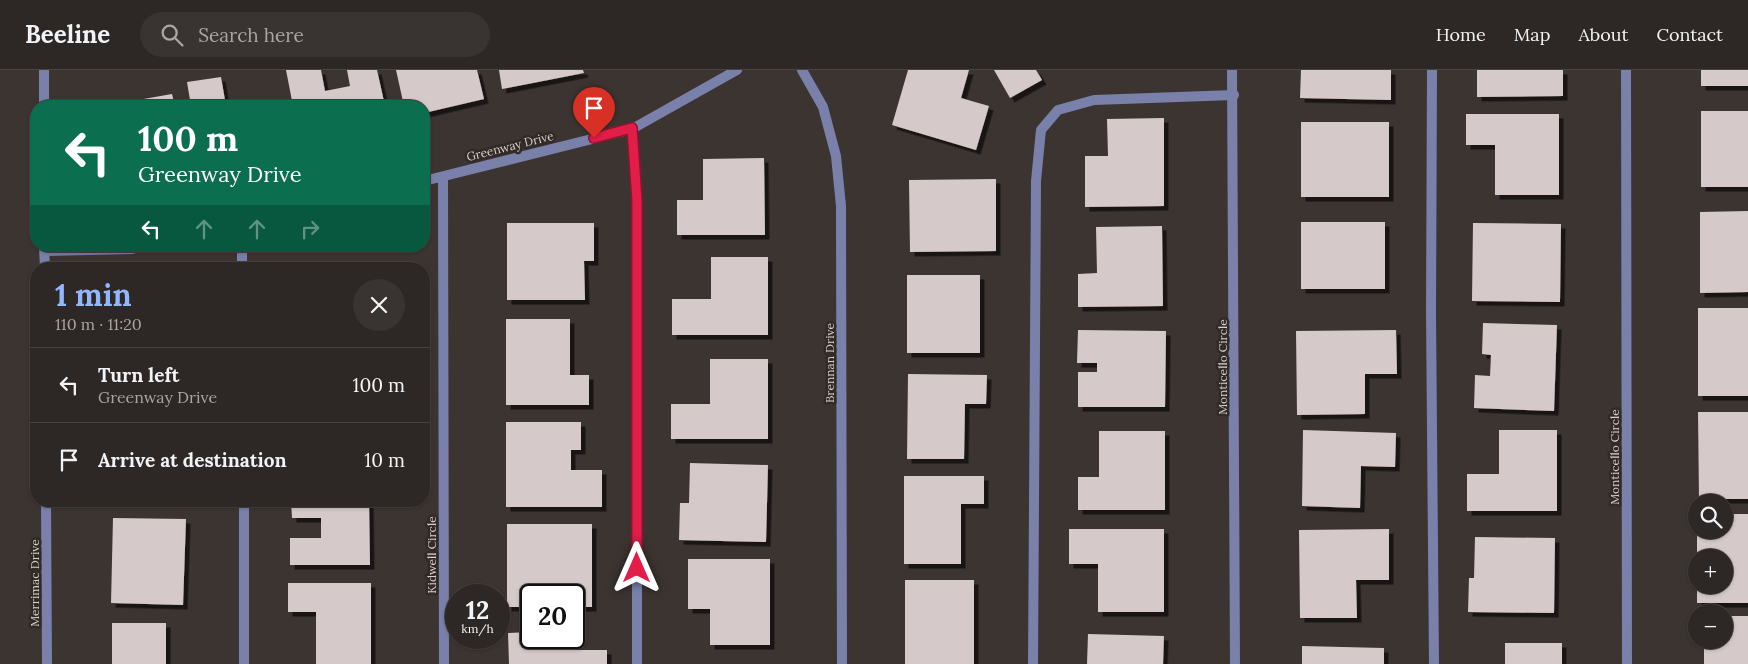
<!DOCTYPE html>
<meta charset="utf-8">
<style>
body{margin:0;font-family:Lora,serif;background:#393332;color:#f1f3f6;height:100vh;display:flex;flex-direction:column;font-size:19px;white-space:nowrap}
*{box-sizing:border-box;margin:0}
p{font-size:16px;color:#a7a5a7}
.icon{flex:none;width:28px;height:28px;fill:none;stroke:currentColor;stroke-width:2;stroke-linecap:round;stroke-linejoin:round}
.map{position:relative;flex:1;overflow:hidden}
.panel{position:absolute;left:30px;top:192px;width:400px;height:245px;display:flex;flex-direction:column;background:#2d2725;border-radius:20px;box-shadow:0 1px 4px #0004,0 0 0 1px #484442}
.panel>*{flex:none}
.hud{position:absolute;left:30px;top:30px;width:400px;height:152px;border-radius:20px;box-shadow:0 1px 4px #0004,0 0 0 1px #484442;background:#0b6e4f;color:#fff;overflow:hidden}
.tools{position:absolute;left:1688px;top:424px;display:grid;gap:10px}
.tools a{display:grid;place-items:center;width:45px;height:45px;border-radius:50%;background:#2d2725;box-shadow:0 1px 4px #0004,0 0 0 1px #484442;font-size:25px}
.speed{position:absolute;left:445px;top:514px;display:flex;gap:10px;font-size:25px;font-weight:700;text-align:center}
.speed>*{display:grid;place-content:center;width:65px;height:65px;border-radius:50%;background:#2d2725;box-shadow:0 1px 4px #0004,0 0 0 1px #484442;line-height:1}
.speed small{font-size:12px;font-weight:400}
.speed .limit{border:2px solid #111;border-radius:8px;background:#fff;color:#111}
.pin{position:absolute;display:grid;place-items:center;width:42px;height:42px;color:#fff;margin:-51px -21px;border-radius:50% 50% 50% 0;rotate:-45deg;box-shadow:0 0 5px #0007}
.pin .icon{rotate:45deg}
.me{position:absolute;width:55px;margin:-28px;rotate:0deg;stroke-linejoin:round;filter:drop-shadow(0 0 4px #0008)}
.turn{display:flex;align-items:center;gap:18px;height:105px;padding:0 25px;font-size:22px}
.turn .icon{width:65px;height:65px;stroke-width:2.5}
.turn b{display:block;font-size:35px;line-height:42px}
.lanes{display:flex;align-items:center;height:48px;padding:0 25px;background:#0003;justify-content:center;gap:25px;direction:ltr}
.lanes .off{opacity:.35}
.round{display:grid;place-items:center;flex:none;width:52px;height:52px;border-radius:26px;background:#393332}
.headline{display:flex;align-items:center;justify-content:space-between;height:85px;padding:0 25px}
h1{font-size:30px;font-weight:800;line-height:38px;color:#92b7fd}
ul{padding:0;list-style:none}
li{display:flex;align-items:center;gap:15px;height:75px;padding:0 25px;border-top:1px solid #484442}
li div{flex:1}
li b{display:block;font-size:19px}
li em{font-style:normal}
header{display:flex;align-items:center;gap:30px;box-sizing:border-box;height:70px;padding:0 25px;background:#2d2725;border-bottom:1px solid #484442}
header strong{font-size:24px}
nav{display:flex;gap:28px;margin-inline-start:auto;font-size:18px}
.search{width:350px;height:45px;background:#393332;display:flex;align-items:center;gap:12px;box-sizing:border-box;padding:0 18px;border-radius:28px;color:#a7a5a7;font-size:19px}
.map>svg:first-child{display:block}
.building{fill:#d5c9c9;filter:url(#shadow)}
.lines{fill:none;stroke-linecap:round;stroke-linejoin:round}
.service{stroke:#7980aa;stroke-width:10}
.minor{stroke:#7980aa;stroke-width:10}
.route-casing{stroke:#92132f;stroke-width:12}
.route{stroke:#e11d48;stroke-width:9}
.labels{text-anchor:middle;dominant-baseline:central;stroke-width:5;stroke-linejoin:round;paint-order:stroke}
.street-label{font-size:12px;fill:#d6d0ce;stroke:#322a27}
</style>
<header>
<strong>Beeline</strong>
<div class="search"><svg class="icon" aria-label="search" viewBox="0 0 24 24"><circle cx="10" cy="10" r="6"/><path d="M15 15l6 6"/></svg>Search here</div>
<nav><a>Home</a><a>Map</a><a>About</a><a>Contact</a></nav>
</header>
<div class="map">
<svg width="1748" height="594" viewBox="0 0 1748 594">
<defs>
<filter id="shadow"><feDropShadow dx="4.5" dy="4.5" stdDeviation="0" flood-color="#0009"/></filter>
</defs>
<rect width="100%" height="100%" fill="#3c3431"/>
<g class="building">
<polygon points="286,0 321,0 325,21 350,16 347,0 377,0 385,36 293,36"/>
<polygon points="396,0 477,0 484,29 424,43 424,36 404,36"/>
<polygon points="499,0 583,0 584,3 502,19"/>
<polygon points="908,0 969,0 961,28 989,36 976,80 892,55"/>
<polygon points="994,0 1036,0 1042,10 1010,28"/>
<polygon points="1301,0 1391,0 1391,30 1300,28"/>
<polygon points="1477,0 1563,0 1563,26 1477,27"/>
<rect x="1701" y="0" width="47" height="16"/>
<polygon points="221,7 226,36 191,36 187,12"/>
<polygon points="172,24 175,36 110,36 109,35"/>
<polygon points="274,33 275,36 260,36 260,35"/>
<rect x="1701" y="41" width="47" height="76"/>
<polygon points="1466,44 1559,44 1559,125 1495,125 1495,75 1466,75"/>
<polygon points="1164,48 1164,136 1085,137 1085,86 1108,86 1107,49"/>
<rect x="1301" y="52" width="88" height="75"/>
<polygon points="764,88 765,165 677,165 677,130 703,130 703,89"/>
<polygon points="996,109 996,181 910,182 909,110"/>
<polygon points="1748,141 1748,222 1700,223 1700,142"/>
<rect x="1301" y="152" width="84" height="67"/>
<polygon points="507,153 594,153 594,191 584,191 585,230 507,230"/>
<polygon points="1473,153 1561,154 1560,232 1472,231"/>
<polygon points="1162,156 1163,236 1078,237 1078,204 1097,203 1096,157"/>
<polygon points="711,187 768,187 768,265 672,265 672,229 711,229"/>
<rect x="907" y="205" width="73" height="78"/>
<rect x="1698" y="238" width="50" height="88"/>
<polygon points="506,249 570,249 570,305 589,305 589,335 506,335"/>
<polygon points="1483,253 1557,255 1554,341 1474,338 1475,305 1490,306 1491,285 1482,284"/>
<polygon points="1078,260 1166,261 1165,337 1078,337 1078,302 1097,302 1097,293 1077,293"/>
<polygon points="1396,260 1397,304 1365,304 1365,344 1297,345 1296,261"/>
<polygon points="710,289 768,289 768,369 671,369 671,334 710,334"/>
<polygon points="908,304 987,305 986,334 965,334 964,389 907,389"/>
<polygon points="1698,342 1748,342 1748,429 1699,429"/>
<polygon points="506,352 581,352 581,380 571,380 571,400 602,400 602,437 506,437"/>
<polygon points="1303,360 1396,363 1395,397 1361,396 1360,438 1302,436"/>
<polygon points="1499,360 1557,360 1557,441 1467,441 1467,404 1499,404"/>
<polygon points="1099,361 1165,361 1165,440 1078,440 1078,407 1099,407"/>
<polygon points="690,393 768,395 766,472 679,470 680,433 689,433"/>
<polygon points="904,406 984,406 984,434 961,434 961,494 904,494"/>
<polygon points="291,431 369,431 370,495 290,495 290,468 321,468 321,448 292,448"/>
<polygon points="1724,444 1748,444 1748,533 1697,533 1697,515 1724,515 1724,488 1697,488 1697,460 1724,460"/>
<polygon points="113,448 186,449 183,535 111,533"/>
<polygon points="507,454 592,454 592,537 574,537 574,525 531,525 531,537 507,537"/>
<polygon points="1069,459 1164,459 1164,542 1098,542 1098,494 1069,494"/>
<polygon points="1389,459 1389,510 1356,510 1357,548 1300,548 1299,460"/>
<polygon points="1475,467 1555,468 1554,543 1468,542 1469,508 1474,508"/>
<polygon points="688,489 770,489 770,575 710,575 710,539 688,539"/>
<rect x="905" y="510" width="69" height="84"/>
<polygon points="288,513 371,513 371,594 316,594 316,542 288,542"/>
<polygon points="1724,546 1748,546 1748,594 1704,594 1704,570 1724,570"/>
<rect x="112" y="553" width="54" height="41"/>
<polygon points="531,562 531,568 551,568 551,580 607,580 607,594 509,594 508,563"/>
<polygon points="1088,564 1164,566 1163,594 1087,594"/>
<rect x="1505" y="573" width="57" height="21"/>
<polygon points="1302,576 1384,578 1384,594 1302,594"/>
</g>
<g class="lines">
<g class="service">
<polyline points="1432,0 1431,243 1434,594"/>
<polyline points="632,59 637,131 637,594"/>
<polyline points="242,176 242,199"/>
<polyline points="244,431 244,594"/>
<polyline points="1033,594 1036,111 1041,60 1058,40 1094,30 1234,25"/>
</g>
<g class="minor">
<polyline points="44,0 44,36"/>
<polyline points="802,0 823,37 836,86 841,136 842,594"/>
<polyline points="1232,0 1235,594"/>
<polyline points="1626,0 1627,594"/>
<polyline points="443,107 444,594"/>
<polyline points="424,111 632,59 737,0"/>
<polyline points="44,176 45,199"/>
<polyline points="45,181 132,179 143,176"/>
<polyline points="46,431 47,594"/>
</g>
</g>
<g class="lines">
<g class="route-casing">
<polyline id="route" points="594,68 632,58 637,131 637,498"/>
</g>
<use href="#route" class="route"/>
</g>
<g class="labels">
<g class="street-label">
<text transform="translate(510 76) rotate(-14)">Greenway Drive</text>
<text transform="translate(829 293) rotate(-90)">Brennan Drive</text>
<text transform="translate(1222 297) rotate(-90)">Monticello Circle</text>
<text transform="translate(1614 387) rotate(-90)">Monticello Circle</text>
<text transform="translate(431 485) rotate(-90)">Kidwell Circle</text>
<text transform="translate(34 513) rotate(-90)">Merrimac Drive</text>
</g>
</g>
</svg>
<div class="tools">
<a><svg class="icon" aria-label="search" viewBox="0 0 24 24"><circle cx="10" cy="10" r="6"/><path d="M15 15l6 6"/></svg></a>
<a>+</a>
<a>−</a>
</div>
<div class="speed"><div>12<small>km/h</small></div><div class="limit">20</div></div>
<div class="pin" style="left:594px;top:68px;background:#d93025"><svg class="icon" aria-label="arrive" viewBox="0 0 24 24"><path d="M6 21V4h12l-3 4 3 4H6"/></svg></div>
<svg class="me" style="left:637px;top:498px" viewBox="-20 -20 40 40"><path d="M0-17L14 15 0 8-14 15z" fill="#e11d48" stroke="#fff" stroke-width="4"/></svg>
<div class="hud">
<div class="turn"><svg class="icon" aria-label="left" viewBox="0 0 24 24"><path d="M17 20v-9H6M10 6l-5 5 5 5"/></svg><div><b>100 m</b>Greenway Drive</div></div>
<div class="lanes"><svg class="icon" aria-label="left" viewBox="0 0 24 24"><path d="M17 20v-9H6M10 6l-5 5 5 5"/></svg><svg class="icon off" aria-label="ahead" viewBox="0 0 24 24"><path d="M12 20V5M6 11l6-6 6 6"/></svg><svg class="icon off" aria-label="ahead" viewBox="0 0 24 24"><path d="M12 20V5M6 11l6-6 6 6"/></svg><svg class="icon off" aria-label="right" viewBox="0 0 24 24"><path d="M7 20v-9h11M14 6l5 5-5 5"/></svg></div>
</div>
<section class="panel">
<div class="headline"><div><h1>1 min</h1><p>110 m · 11:20</p></div><a class="round"><svg class="icon" aria-label="close" viewBox="0 0 24 24"><path d="M6 6l12 12M18 6L6 18"/></svg></a></div>
<ul>
<li><svg class="icon" aria-label="left" viewBox="0 0 24 24"><path d="M17 20v-9H6M10 6l-5 5 5 5"/></svg><div><b>Turn left</b><p>Greenway Drive</p></div><em>100 m</em></li>
<li><svg class="icon" aria-label="arrive" viewBox="0 0 24 24"><path d="M6 21V4h12l-3 4 3 4H6"/></svg><div><b>Arrive at destination</b></div><em>10 m</em></li>
</ul>
</section>
</div>
